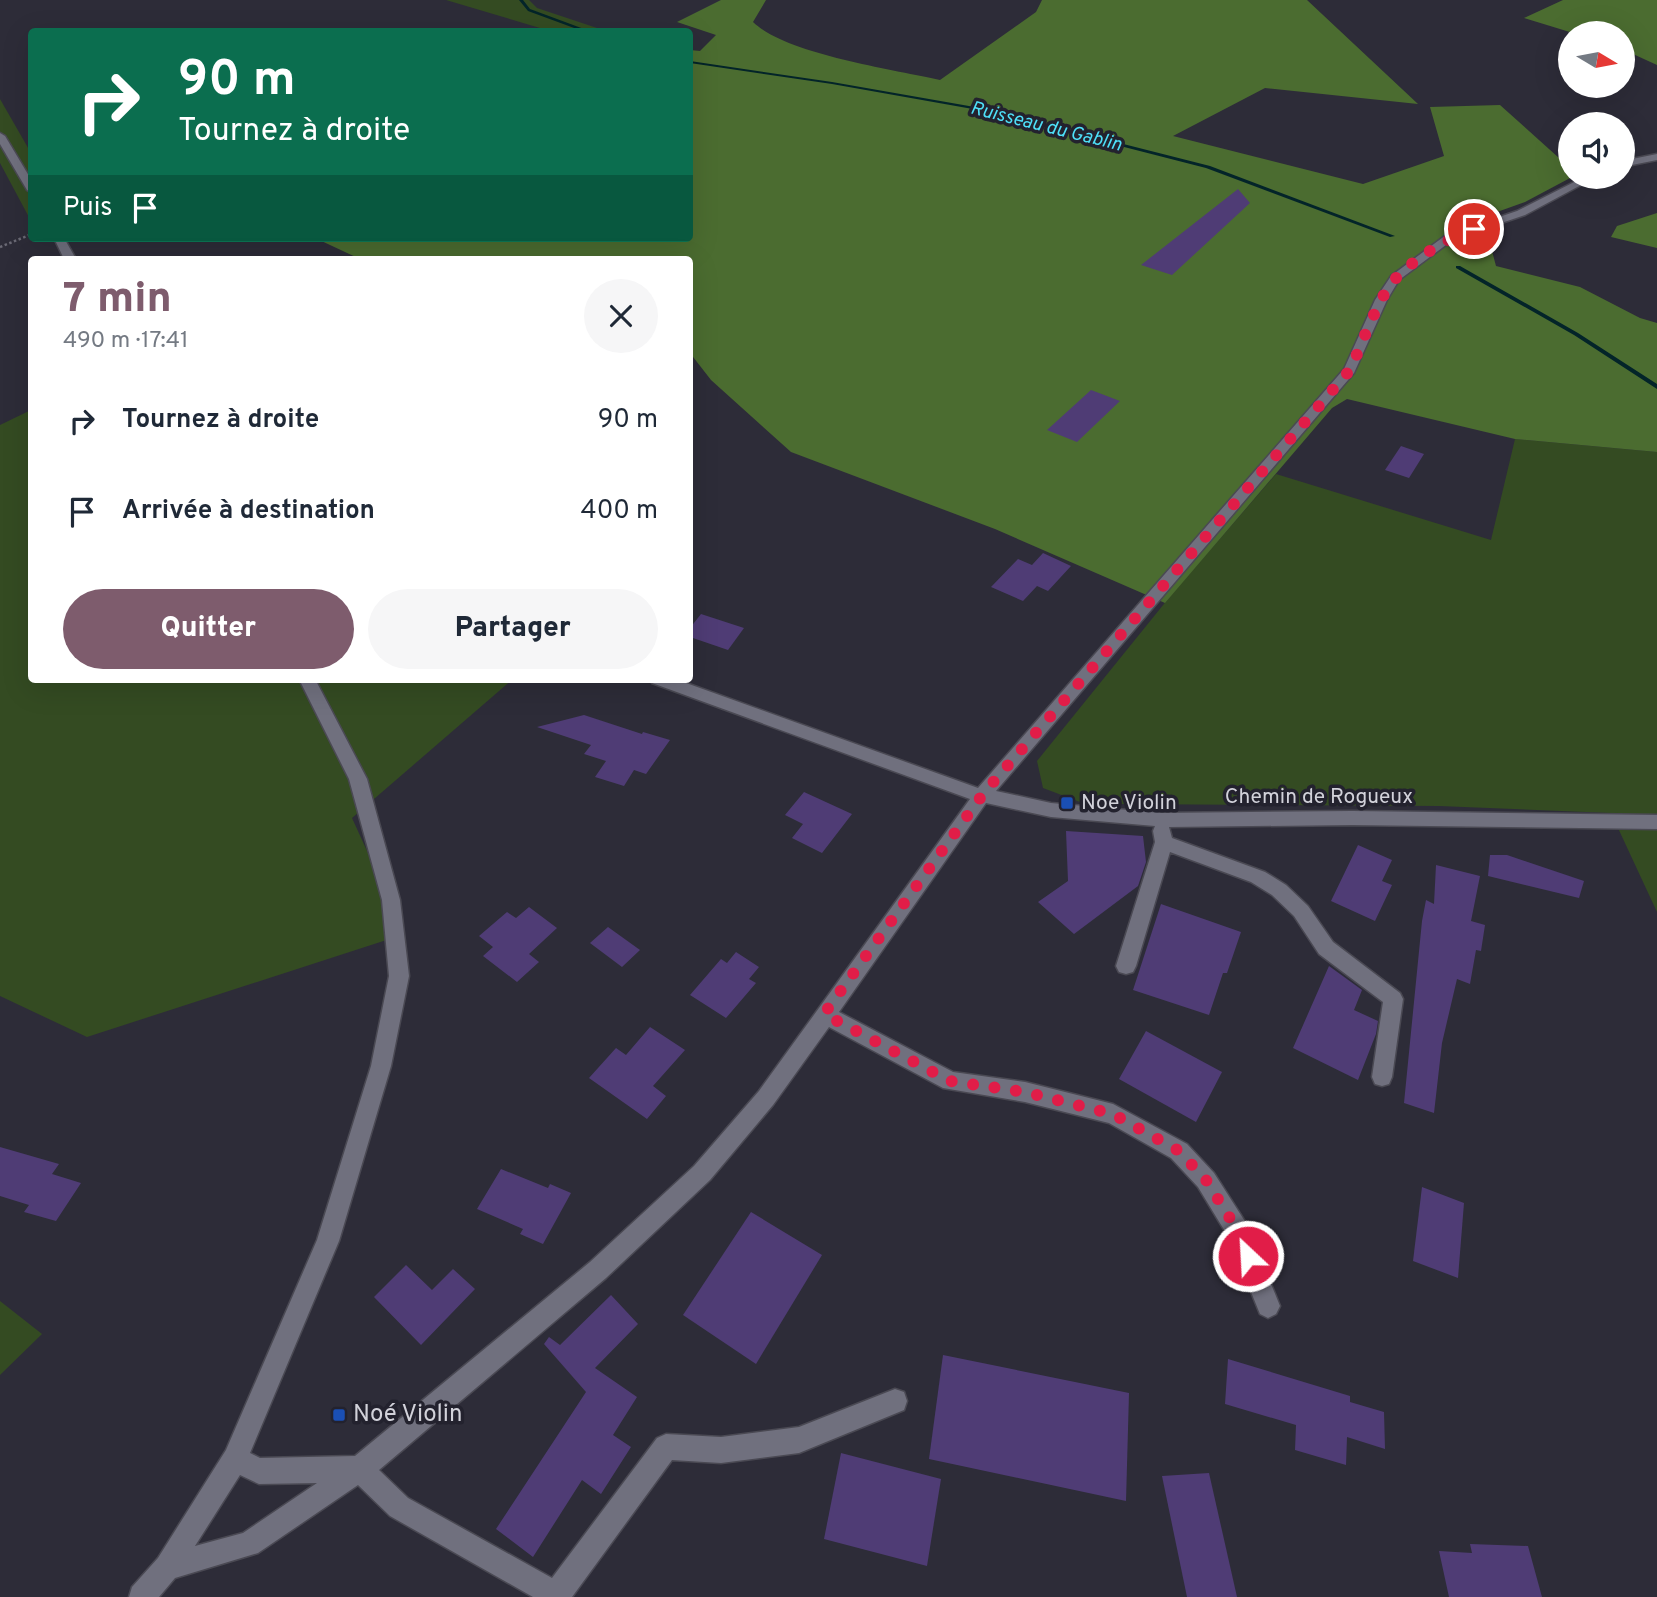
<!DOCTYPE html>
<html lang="fr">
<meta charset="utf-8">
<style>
body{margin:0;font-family:Overpass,sans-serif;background:#f6f6f7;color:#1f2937;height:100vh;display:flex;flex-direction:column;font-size:26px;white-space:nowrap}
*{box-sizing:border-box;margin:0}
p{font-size:23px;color:#747a83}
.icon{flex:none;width:38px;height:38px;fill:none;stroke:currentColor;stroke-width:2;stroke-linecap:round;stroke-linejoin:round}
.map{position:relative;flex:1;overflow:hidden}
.sheet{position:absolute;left:28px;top:256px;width:665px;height:427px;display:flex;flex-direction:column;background:#fff;border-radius:7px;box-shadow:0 7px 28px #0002}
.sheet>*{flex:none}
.banner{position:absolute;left:28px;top:28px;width:665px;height:214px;border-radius:7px;box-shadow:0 7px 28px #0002;background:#0b6e4f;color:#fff;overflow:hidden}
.needle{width:46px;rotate:100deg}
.fabs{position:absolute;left:1558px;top:21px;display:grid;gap:14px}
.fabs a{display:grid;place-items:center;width:77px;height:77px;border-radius:50%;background:#fff;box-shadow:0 7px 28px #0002;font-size:35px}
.pin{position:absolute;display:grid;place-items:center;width:60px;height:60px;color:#fff;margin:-30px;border:4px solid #fff;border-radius:50%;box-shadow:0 2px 7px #0007}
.me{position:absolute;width:77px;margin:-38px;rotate:335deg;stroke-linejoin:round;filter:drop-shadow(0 0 5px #0008)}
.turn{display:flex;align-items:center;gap:24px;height:147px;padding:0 35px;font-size:32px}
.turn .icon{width:91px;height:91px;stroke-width:2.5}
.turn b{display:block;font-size:49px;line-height:60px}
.then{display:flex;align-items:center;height:66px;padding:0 35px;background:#0003;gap:14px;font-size:26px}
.round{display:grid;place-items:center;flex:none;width:74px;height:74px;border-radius:37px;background:#f6f6f7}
.headline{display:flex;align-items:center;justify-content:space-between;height:119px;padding:0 35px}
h1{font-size:42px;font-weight:800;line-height:52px;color:#7e5c6d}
.action{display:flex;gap:14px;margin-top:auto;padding:14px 35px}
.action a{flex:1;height:80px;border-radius:42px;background:#7e5c6d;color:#fff;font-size:28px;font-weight:800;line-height:80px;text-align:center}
.action a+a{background:#f6f6f7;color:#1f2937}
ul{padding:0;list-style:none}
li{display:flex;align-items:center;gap:21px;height:91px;padding:0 35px}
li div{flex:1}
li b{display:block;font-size:26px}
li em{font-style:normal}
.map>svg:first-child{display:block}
.green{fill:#344b22}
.forest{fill:#4b6c30}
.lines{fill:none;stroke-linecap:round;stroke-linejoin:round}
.stream{fill:#032429;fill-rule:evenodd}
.building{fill:#4f3c75}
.minor-casing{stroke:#4a4953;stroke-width:3}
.path{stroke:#6b6a75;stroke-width:2.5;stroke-dasharray:2.5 2.5;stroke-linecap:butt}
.minor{fill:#70707e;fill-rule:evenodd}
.route{stroke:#e11d48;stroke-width:12;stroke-dasharray:0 21.6}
.transit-dot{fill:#1a4fb4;stroke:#23222e;stroke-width:2.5}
.labels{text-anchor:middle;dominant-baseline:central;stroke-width:7;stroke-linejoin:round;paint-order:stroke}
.far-water-label{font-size:19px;font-style:italic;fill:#4ee0f8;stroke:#23222e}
.street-label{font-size:21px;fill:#d2d2da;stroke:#23222e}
.poi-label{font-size:21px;fill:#d2d2da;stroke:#23222e;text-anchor:start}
.near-poi-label{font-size:24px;fill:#d2d2da;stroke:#23222e;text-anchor:start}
</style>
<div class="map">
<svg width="1657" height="1597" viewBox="0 0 1657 1597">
<rect width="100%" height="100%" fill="#2d2c38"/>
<g class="green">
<polygon points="446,0 529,0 537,8 606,31 550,31"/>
<polygon points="0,99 31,153 31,221 0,163"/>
<polygon points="31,410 32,679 513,679 352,818 405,934 87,1037 0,996 0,425"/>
<polygon points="1515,439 1657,452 1657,912 1611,813 1439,806 1118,804 1080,802 1043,788 1037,761 1172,594 1276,474 1491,540"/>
<polygon points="0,1301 42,1334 0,1375"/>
</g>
<g class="forest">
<path d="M721,0H766L753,22C786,54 892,69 940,80L1036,12L1042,0H1307L1418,104L1265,88L1173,136L1363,184L1444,156L1430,107L1500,105L1559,158L1572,177L1525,202L1483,217L1496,266L1580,287L1640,318L1657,323V452L1515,439L1347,399L1332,408L1165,603L995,529L791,452L711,380L690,353V259H360L315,238H690V50L700,51L716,35L677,22Z"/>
<polygon points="1563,0 1657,0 1657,65 1622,49 1622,33 1573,33 1524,18"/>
<polygon points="1657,213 1657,248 1611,237 1617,226"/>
</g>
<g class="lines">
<g class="stream">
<polygon points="519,0 523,0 530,9 592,32 585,32 528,11"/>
<polygon points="690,61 832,82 986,109 1210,166 1395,236 1390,237 1206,168 984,111 832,84 690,63"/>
<polygon points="1456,266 1460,266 1578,333 1657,384 1657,389 1574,335 1456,268"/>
</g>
</g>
<g class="building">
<polygon points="1238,189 1250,203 1172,275 1141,265"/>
<polygon points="1091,390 1120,401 1077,442 1047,430"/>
<polygon points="1401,446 1424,454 1409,478 1385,470"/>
<polygon points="1043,553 1071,566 1048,591 1037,586 1023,601 991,587 1018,559 1032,565"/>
<polygon points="701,614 744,628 728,650 690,637 690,628"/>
<polygon points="584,715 642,734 643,732 670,740 646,774 634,770 624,786 595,777 606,761 584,754 591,745 537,727"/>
<polygon points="804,792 852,814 822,853 792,838 803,824 785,815"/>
<polygon points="1066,831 1143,836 1146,862 1138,886 1074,934 1038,902 1068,881"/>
<polygon points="1358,845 1392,860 1382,881 1392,885 1375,921 1331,901"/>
<polygon points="1490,855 1507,855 1584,881 1579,898 1488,876"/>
<polygon points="1436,865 1480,876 1471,921 1485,925 1481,951 1476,950 1470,984 1457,979 1442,1043 1434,1113 1404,1103 1422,921 1426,900 1434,904"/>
<polygon points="1161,904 1241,932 1227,973 1223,973 1209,1015 1133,990"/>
<polygon points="529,907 557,928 529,954 539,962 517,982 483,956 493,947 479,936 507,912 516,918"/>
<polygon points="608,927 640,950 622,967 590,943"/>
<polygon points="736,952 759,967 749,979 756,983 726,1018 690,995 721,959 727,963"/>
<polygon points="1329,966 1362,990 1354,1010 1378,1021 1376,1034 1358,1080 1293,1048"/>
<polygon points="650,1027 685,1050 653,1086 666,1096 647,1119 589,1078 616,1048 626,1055"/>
<polygon points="1146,1031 1222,1072 1196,1122 1119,1079"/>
<polygon points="0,1147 59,1164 52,1174 81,1183 56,1221 24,1212 29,1205 0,1196"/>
<polygon points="501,1169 548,1188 550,1184 571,1193 543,1244 520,1234 523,1229 477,1209"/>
<polygon points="1422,1187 1464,1203 1458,1278 1413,1261"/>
<polygon points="751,1212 822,1255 756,1364 683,1315"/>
<polygon points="406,1265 432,1290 453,1269 475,1289 421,1345 374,1297"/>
<polygon points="611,1295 638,1324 595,1368 637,1397 613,1435 631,1447 601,1494 582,1480 533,1557 496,1529 586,1392 544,1344 549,1337 560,1345"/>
<polygon points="943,1355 1129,1393 1126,1501 929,1459"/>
<polygon points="1228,1359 1350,1396 1350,1402 1384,1412 1385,1449 1347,1437 1346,1465 1295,1450 1296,1425 1225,1404"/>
<polygon points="841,1453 941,1479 927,1566 824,1539"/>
<polygon points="1209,1473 1237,1597 1187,1597 1162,1476"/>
<polygon points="1470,1544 1528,1546 1542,1597 1449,1597 1439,1551 1472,1553"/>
</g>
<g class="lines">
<g class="minor-casing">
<g id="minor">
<polygon points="0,133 5,136 32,181 32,193 27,190 0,144"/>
<polygon points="1657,154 1657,160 1622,167 1622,161"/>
<path d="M1584,177H1596L1525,215L1454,239L1399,280L1387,300L1354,373L996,791L1051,803L1161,813L1352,811L1657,815V829L1352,825L1169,827L1172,838L1265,872L1286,885L1308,906L1333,942L1400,993L1403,999L1392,1077L1389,1084L1382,1086L1375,1084L1372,1077L1383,1002L1319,954L1294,916L1272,895L1251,882L1170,852L1136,966L1133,972L1126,974L1119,972L1116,966L1155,842L1153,831L1155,826L1051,817L986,803L839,1012L953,1072L1025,1082L1113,1104L1187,1144L1214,1173L1246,1223L1280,1306L1276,1314L1268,1318L1260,1314L1229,1238L1198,1187L1171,1158L1109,1123L1025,1102L943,1088L829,1027L773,1105L710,1180L606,1278L379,1470L408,1498L552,1578L657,1438L666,1434L721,1437L799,1427L895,1389L904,1392L907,1401L904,1410L799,1453L721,1463L672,1460L572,1597H533L390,1516L358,1485L258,1553L175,1578L159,1597H129L132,1587L158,1558L226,1450L317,1240L371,1066L389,976L382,900L349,779L299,679H315L367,779L400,900L409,976L391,1066L339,1241L250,1453L260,1458L355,1456L590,1262L694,1166L759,1091L970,799L652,683L650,679H675L978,788L1344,369L1375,300L1391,276L1446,235L1517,211ZM240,1475L259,1484L317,1483L243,1533L195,1546Z"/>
<polygon points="54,238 64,238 76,259 64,259"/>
</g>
</g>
<polyline class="path" points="0,247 32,234"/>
<use href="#minor" class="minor"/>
</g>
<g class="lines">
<path class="route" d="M1248,1256L1238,1231L1206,1180L1179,1151L1113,1114L1025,1092L950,1081L824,1014L983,794L1350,370C1361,347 1380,293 1396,278C1417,257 1446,239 1474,229"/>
</g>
<g class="transit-dot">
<rect x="1060" y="796" width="14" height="14" rx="3.5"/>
<rect x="332" y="1408" width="14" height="14" rx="3.5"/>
</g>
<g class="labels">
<g class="far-water-label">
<text transform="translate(1046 127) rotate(14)">Ruisseau du Gablin</text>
</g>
<g class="street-label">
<text x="1319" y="797">Chemin de Rogueux</text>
</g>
<g class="poi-label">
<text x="1081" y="803">Noe Violin</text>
</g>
<g class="near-poi-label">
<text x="353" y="1415">Noé Violin</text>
</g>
</g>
</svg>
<div class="fabs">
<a><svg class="needle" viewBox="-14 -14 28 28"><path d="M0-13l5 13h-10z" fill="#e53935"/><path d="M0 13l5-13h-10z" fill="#747a83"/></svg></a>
<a><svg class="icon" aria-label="sound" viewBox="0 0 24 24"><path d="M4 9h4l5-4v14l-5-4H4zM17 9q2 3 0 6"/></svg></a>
</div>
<div class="pin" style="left:1474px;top:229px;background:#d93025"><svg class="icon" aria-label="arrive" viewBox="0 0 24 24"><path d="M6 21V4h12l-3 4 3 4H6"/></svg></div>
<svg class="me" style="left:1248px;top:1256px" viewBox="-20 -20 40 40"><circle r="17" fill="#e11d48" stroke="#fff" stroke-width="3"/><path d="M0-11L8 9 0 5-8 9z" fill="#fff"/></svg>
<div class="banner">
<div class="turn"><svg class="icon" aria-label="right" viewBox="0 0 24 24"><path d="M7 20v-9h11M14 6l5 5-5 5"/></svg><div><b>90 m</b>Tournez à droite</div></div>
<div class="then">Puis<svg class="icon" aria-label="arrive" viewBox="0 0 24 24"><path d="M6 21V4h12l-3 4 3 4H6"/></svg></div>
</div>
<section class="sheet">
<div class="headline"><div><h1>7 min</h1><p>490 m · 17:41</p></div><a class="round"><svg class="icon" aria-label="close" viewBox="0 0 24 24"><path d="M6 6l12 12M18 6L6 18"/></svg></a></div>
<ul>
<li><svg class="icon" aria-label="right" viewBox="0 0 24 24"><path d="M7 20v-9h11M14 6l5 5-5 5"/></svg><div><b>Tournez à droite</b></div><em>90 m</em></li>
<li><svg class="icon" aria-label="arrive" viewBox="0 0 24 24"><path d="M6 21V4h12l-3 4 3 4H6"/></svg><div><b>Arrivée à destination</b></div><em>400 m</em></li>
</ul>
<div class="action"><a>Quitter</a><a>Partager</a></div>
</section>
</div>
